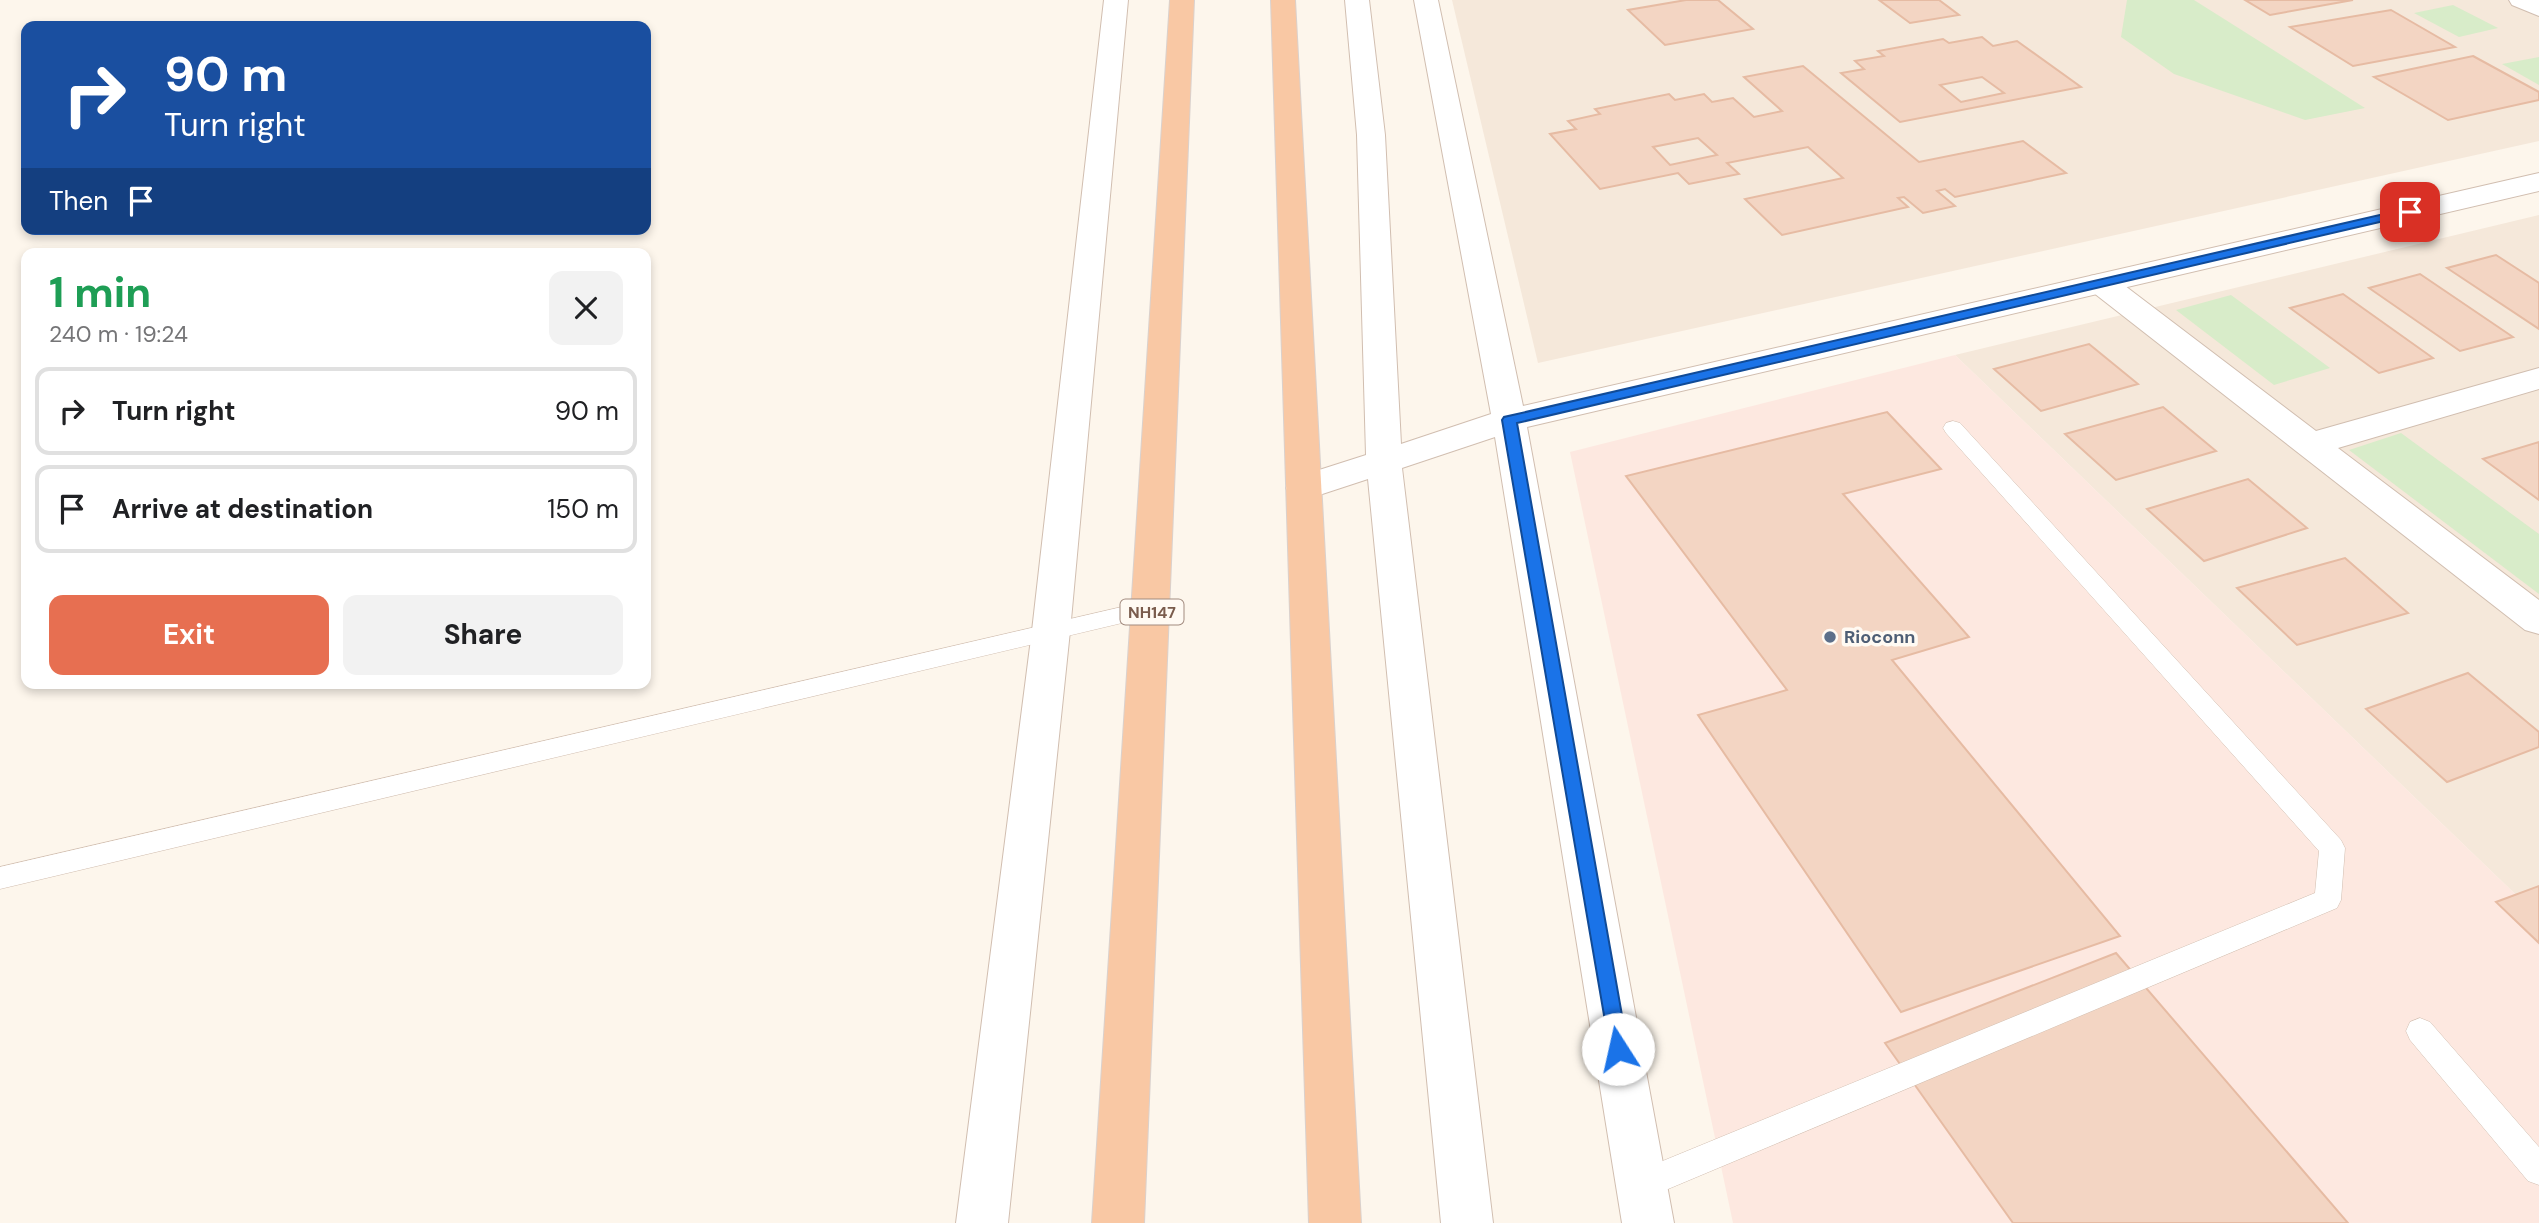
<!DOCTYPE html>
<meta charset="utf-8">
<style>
body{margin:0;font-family:"DM Sans",sans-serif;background:#f2f2f2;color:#202124;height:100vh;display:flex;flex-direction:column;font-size:26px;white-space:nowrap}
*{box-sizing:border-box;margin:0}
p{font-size:23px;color:#757577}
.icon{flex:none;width:38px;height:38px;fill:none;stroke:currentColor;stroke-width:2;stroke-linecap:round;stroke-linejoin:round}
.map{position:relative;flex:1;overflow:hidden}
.side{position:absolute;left:21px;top:248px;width:630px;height:441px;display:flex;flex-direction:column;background:#fff;border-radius:14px;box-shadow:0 4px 10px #0003}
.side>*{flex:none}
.hud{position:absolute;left:21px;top:21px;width:630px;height:214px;border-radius:14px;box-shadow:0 4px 10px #0003;background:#1a4fa0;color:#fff;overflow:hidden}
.pin{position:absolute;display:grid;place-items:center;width:60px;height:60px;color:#fff;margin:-30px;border-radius:14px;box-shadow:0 4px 10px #0006}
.me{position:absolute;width:77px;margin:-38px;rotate:350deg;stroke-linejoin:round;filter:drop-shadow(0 0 5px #0008)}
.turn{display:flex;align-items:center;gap:24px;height:147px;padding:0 28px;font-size:32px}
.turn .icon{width:91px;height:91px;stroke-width:2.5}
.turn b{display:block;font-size:49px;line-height:60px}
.then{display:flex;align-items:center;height:66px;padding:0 28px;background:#0003;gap:14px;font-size:26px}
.round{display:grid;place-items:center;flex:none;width:74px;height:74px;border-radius:14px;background:#f2f2f2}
.overview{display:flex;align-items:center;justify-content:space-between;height:119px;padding:0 28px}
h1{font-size:42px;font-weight:700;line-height:52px;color:#1e9e55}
.primary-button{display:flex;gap:14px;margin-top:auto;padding:14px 28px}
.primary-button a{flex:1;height:80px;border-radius:14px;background:#e76f51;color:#fff;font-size:28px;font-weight:700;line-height:80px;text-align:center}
.primary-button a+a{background:#f2f2f2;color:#202124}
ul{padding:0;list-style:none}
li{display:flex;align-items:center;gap:21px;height:88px;margin:0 14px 10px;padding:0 14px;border:4px solid #e0e0e0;border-radius:14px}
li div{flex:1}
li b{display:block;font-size:26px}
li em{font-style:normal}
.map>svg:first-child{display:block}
.residential{fill:#f5e8da}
.commercial{fill:#fde8e0}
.green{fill:#d8ecc9}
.building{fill:#f3d5c3;stroke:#e6bba3;stroke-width:2;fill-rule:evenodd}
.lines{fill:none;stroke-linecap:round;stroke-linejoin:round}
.service-casing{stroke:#d1beb0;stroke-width:1}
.minor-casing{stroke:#d1beb0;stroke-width:2}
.tertiary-casing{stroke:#d1beb0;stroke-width:2}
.trunk-casing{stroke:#dad1cd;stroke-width:2}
.service{fill:#fff;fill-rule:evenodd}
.minor{fill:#fff;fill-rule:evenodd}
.tertiary{fill:#fff;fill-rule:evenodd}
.trunk{fill:#f9c8a4;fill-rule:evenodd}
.route{fill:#1a73e8;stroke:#114b97;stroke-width:2}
.service-dot{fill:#5c6f8a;stroke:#fffaf3;stroke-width:2.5}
.labels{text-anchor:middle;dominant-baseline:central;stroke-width:7;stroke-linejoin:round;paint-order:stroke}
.shield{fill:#fffaf3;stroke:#a28b7f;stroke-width:2}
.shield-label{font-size:16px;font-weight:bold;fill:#7a5c4d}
.service-label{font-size:18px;font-weight:bold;fill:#4e5e75;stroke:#fffaf3;text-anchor:start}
</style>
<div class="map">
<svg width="2539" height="1223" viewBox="0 0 2539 1223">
<rect width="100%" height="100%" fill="#fdf6ec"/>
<g class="residential">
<polygon points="1452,0 2539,0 2539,141 1538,363"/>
<polygon points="2539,215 2539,917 1955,355"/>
</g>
<polygon class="commercial" points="1955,355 2539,917 2539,1223 1733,1223 1570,452"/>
<g class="green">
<polygon points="2127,0 2194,0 2365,108 2305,120 2174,74 2121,37"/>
<polygon points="2453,5 2498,28 2459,37 2414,13"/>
<polygon points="2539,57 2539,85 2502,64"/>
<polygon points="2231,295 2330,368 2274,385 2176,310"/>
<polygon points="2401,433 2539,534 2539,594 2349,450"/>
</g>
<g class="building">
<polygon points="1686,0 1718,0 1753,29 1665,45 1628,10"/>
<polygon points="1879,0 1939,0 1959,15 1910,23"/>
<polygon points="2245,0 2353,0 2270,15"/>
<polygon points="2391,10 2455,47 2353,66 2290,27"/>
<path d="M1982,37L1993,46L2017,41L2081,87L1900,122L1841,73L1864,69L1855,61L1884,56L1878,51L1943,39L1949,43ZM1982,77L2004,93L1961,102L1940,85Z"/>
<polygon points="2473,56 2539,92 2539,100 2448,120 2374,77"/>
<path d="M1803,66L1919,162L2023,141L2066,173L1955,197L1945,189L1937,191L1955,206L1923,213L1904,197L1898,198L1908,207L1782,235L1745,199L1843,178L1808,147L1727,163L1739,174L1689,184L1678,173L1600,189L1550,134L1576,129L1568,121L1600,114L1595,109L1669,94L1675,100L1704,94L1712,102L1733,98L1754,117L1782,111L1744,77ZM1698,138L1717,155L1670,165L1653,147Z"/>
<polygon points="2496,255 2539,283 2539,329 2447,268"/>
<polygon points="2420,274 2513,337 2460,351 2369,288"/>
<polygon points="2343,294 2433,358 2379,373 2290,308"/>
<polygon points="2089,344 2138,384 2041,411 1994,369"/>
<polygon points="2163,407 2216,451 2116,480 2065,434"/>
<polygon points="1887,412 1941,469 1843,494 1969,637 1892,660 2120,936 1901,1012 1698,715 1787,690 1626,476"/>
<polygon points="2539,442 2539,500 2483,459"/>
<polygon points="2248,479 2307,528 2204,561 2147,509"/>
<polygon points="2345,558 2408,613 2297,645 2237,588"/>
<polygon points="2468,673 2539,732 2539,747 2447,782 2366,709"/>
<polygon points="2539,886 2539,943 2496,902"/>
<polygon points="2116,953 2348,1223 2013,1223 1885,1043"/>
</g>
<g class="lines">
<g class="service-casing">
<g id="service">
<polygon points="1953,421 1960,423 2341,840 2345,848 2341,900 2337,908 1642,1200 1631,1196 1627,1185 1631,1174 2315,893 2319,851 1946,433 1943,428 1946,423"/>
<polygon points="1152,600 1160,602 1163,608 1160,614 0,889 0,867"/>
<polygon points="2420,1018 2430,1022 2539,1147 2539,1185 2528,1181 2410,1040 2406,1031 2410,1022"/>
</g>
</g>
<g class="minor-casing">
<polygon id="minor" points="2101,274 2112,276 2316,431 2539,368 2539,389 2338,448 2539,600 2539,634 2525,630 2090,290 2086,283 2090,276"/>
</g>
<g class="tertiary-casing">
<g id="tertiary">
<polygon points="1104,0 1128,0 1070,631 1008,1223 956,1223 1032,631"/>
<polygon points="1345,0 1369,0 1385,135 1401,444 1491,414 1414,0 1438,0 1523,406 2539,173 2539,191 1527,427 1674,1223 1622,1223 1495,437 1402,468 1493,1223 1441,1223 1368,479 1304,500 1291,497 1286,488 1291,479 1366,455 1357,135"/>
<polygon points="2509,0 2539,0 2539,16 2512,5"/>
</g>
</g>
<g class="trunk-casing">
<g id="trunk">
<polygon points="1170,0 1194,0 1144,1223 1092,1223"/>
<polygon points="1271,0 1295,0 1361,1223 1309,1223"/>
</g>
</g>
<use href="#service" class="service"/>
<use href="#minor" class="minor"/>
<use href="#tertiary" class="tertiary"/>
<use href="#trunk" class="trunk"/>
</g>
<polygon class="route" points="2410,208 2416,212 2414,214 1517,423 1628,1049 1625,1056 1618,1059 1611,1056 1502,420 1504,417"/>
<circle class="service-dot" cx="1830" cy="637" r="7"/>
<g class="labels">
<rect class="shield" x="1120.5" y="599.5" width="63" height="25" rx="5"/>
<g class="shield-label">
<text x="1152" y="612">NH147</text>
</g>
<g class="service-label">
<text x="1844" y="637">Rioconn</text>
</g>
</g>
</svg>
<div class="pin" style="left:2410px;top:212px;background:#d93025"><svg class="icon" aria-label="arrive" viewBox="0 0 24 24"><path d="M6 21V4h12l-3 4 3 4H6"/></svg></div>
<svg class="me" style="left:1618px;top:1049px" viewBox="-20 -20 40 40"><circle r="19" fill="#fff"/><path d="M0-13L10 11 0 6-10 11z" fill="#1a73e8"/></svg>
<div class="hud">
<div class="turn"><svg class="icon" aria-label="right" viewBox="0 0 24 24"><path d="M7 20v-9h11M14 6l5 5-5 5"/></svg><div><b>90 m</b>Turn right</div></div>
<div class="then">Then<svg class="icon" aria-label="arrive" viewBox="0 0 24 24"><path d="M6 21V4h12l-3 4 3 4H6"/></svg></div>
</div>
<section class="side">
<div class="overview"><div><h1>1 min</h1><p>240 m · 19:24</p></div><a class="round"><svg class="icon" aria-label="close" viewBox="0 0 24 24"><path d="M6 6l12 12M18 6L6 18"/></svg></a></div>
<ul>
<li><svg class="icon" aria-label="right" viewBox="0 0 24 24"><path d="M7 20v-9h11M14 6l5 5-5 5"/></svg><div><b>Turn right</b></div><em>90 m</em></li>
<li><svg class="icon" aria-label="arrive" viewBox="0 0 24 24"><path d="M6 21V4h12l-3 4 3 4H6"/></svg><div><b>Arrive at destination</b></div><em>150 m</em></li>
</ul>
<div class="primary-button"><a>Exit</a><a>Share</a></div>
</section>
</div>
